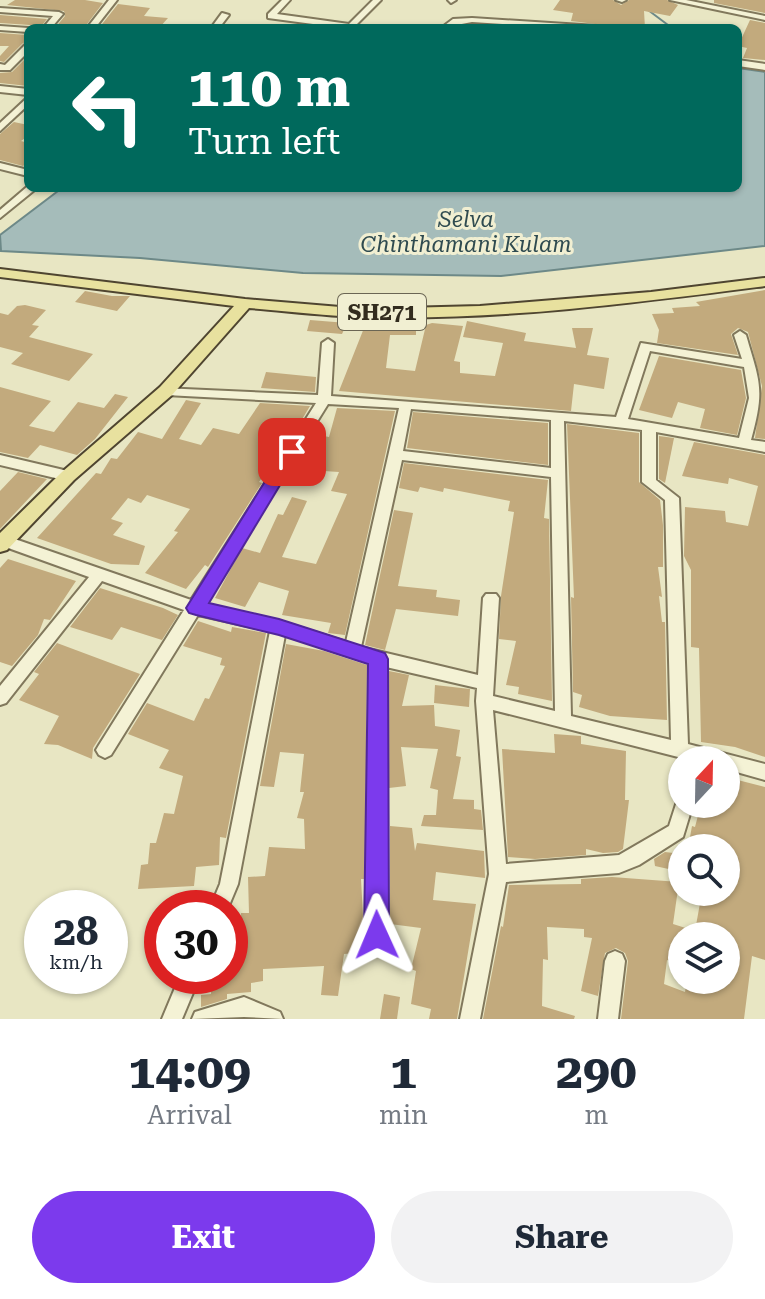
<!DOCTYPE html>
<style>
body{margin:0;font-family:"Roboto Serif",serif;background:#f2f2f3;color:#1f2937;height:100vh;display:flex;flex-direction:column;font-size:30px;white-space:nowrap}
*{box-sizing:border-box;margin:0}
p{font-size:26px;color:#747a83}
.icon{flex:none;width:44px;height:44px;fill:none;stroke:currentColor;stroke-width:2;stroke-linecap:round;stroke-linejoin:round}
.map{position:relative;height:1019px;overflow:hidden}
.details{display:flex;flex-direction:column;background:#fff;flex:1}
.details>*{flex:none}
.top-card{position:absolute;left:24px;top:24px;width:718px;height:168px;border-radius:12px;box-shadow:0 2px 6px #0004;background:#00695c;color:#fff;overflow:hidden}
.needle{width:52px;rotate:22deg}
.fabs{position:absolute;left:668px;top:746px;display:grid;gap:16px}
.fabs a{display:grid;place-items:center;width:72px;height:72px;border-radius:50%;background:#fff;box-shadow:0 2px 6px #0004;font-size:40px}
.speed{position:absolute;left:24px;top:890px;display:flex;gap:16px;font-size:40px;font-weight:700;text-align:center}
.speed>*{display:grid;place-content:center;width:104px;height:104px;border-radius:50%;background:#fff;box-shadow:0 2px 6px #0004;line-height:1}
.speed small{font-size:20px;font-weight:400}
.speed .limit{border:12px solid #d22;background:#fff;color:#111}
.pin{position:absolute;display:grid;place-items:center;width:68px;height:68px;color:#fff;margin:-34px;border-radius:16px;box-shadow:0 4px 12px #0006}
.me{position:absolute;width:88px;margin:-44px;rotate:359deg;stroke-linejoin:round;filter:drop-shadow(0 0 6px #0008)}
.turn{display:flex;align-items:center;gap:28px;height:168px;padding:0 32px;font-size:36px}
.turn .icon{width:104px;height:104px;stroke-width:2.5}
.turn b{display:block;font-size:56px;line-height:68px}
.eta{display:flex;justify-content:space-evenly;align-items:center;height:136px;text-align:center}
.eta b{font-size:48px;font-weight:700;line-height:56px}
.button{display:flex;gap:16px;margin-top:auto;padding:16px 32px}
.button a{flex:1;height:92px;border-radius:48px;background:#7c3aed;color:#fff;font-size:32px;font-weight:700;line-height:92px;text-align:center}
.button a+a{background:#f2f2f3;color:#1f2937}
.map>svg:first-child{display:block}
.water{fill:#a5bcba;stroke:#6d8988;stroke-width:2}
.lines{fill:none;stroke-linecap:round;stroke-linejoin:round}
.stream{stroke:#6d8988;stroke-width:2}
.building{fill:#c2aa7d;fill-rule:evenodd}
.minor-casing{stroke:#81785c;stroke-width:4}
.major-casing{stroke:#4f4530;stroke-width:4}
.minor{fill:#f4f2d5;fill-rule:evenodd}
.major{fill:#e8e19f;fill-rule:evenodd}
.route{fill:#7c3aed;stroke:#51269a;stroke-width:2}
.labels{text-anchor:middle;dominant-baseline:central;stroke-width:6;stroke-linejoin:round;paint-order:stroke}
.far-water-label{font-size:22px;font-style:italic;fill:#2f4b50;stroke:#f1efd2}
.shield{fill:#f1efd2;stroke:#6b6654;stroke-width:2}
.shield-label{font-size:22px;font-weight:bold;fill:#322c1e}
</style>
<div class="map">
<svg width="765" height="1019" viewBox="0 0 765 1019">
<rect width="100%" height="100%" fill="#e8e6c3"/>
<polygon class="water" points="738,68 765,72 765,246 501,276 303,273 140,258 1,251 0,235 62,188 738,188"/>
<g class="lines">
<polyline class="stream" points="648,10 672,28"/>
</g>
<g class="building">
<polygon points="15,0 85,0 103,3 84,28 55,28 65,16 64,11 7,5"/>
<polygon points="560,0 613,0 621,5 629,0 667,0 678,5 670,16 644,11 645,28 629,28 571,21 573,13 553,10"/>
<polygon points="714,0 765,0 765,13 714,3"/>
<polygon points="118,4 150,8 144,16 168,18 159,28 99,28"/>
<polygon points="0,15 47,19 40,28 33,28 30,25 0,23"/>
<polygon points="750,20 765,23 765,60 743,58 747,48 738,46"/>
<polygon points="0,33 28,35 28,42 23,43 4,62 0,61 0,56 9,46 0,46"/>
<polygon points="28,56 28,86 0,83 0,73 12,72"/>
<polygon points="14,122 28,125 28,136 21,141 28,143 28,162 23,166 0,160 0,134"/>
<polygon points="765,290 765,439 755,438 762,386 748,332 738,328 731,334 738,355 657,343 659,330 652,314 674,313 672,308 700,306 696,302"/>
<polygon points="85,291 112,296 130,296 117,311 75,302"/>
<polygon points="25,305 46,310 32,325 39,326 29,337 93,354 69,381 11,364 23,353 0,347 0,313 8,315 17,306"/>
<polygon points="310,320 347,323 342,334 307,331"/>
<polygon points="467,321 526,333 524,341 576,348 572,328 593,328 587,355 609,358 604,389 574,384 571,411 339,391 366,323 416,326 416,335 390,335 386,368 415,371 426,325 432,323 463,326 454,361 460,362 460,373 495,376 503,343 463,337"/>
<polygon points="659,356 741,370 746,398 737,435 700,428 705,409 678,402 672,418 639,410"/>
<polygon points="266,372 316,377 315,392 261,388"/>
<polygon points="0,387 51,401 29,426 54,432 78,402 104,408 115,394 128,397 95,439 77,455 40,445 28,458 0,452"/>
<polygon points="186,400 201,403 179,439 201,445 213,428 239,434 260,403 310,406 301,421 297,421 295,430 259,482 262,483 208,567 205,565 186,589 145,573 178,532 174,531 190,509 147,495 141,503 128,498 111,519 123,523 113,535 145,546 139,565 111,564 37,538 96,473 101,474 111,458 117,459 138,432 162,439"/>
<polygon points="337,408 395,411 345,635 328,633 331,623 282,615 289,591 259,582 245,607 215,598 242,548 260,553 278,514 283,515 292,497 307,501 282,557 316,564 347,494 331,491 339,472 294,469 300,454 312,455 318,435 329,437"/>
<polygon points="413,412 548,423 548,465 407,448"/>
<polygon points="567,424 639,433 639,482 660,500 663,525 663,567 658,567 662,597 659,596 662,622 665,622 667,720 610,716 579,707 582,695 573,692 571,597 574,598"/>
<polygon points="659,436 674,438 665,483 659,479"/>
<polygon points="694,442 765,455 765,757 735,747 701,742 699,648 691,647 691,570 684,556 685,507 725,511 726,522 748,526 758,486 729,478 728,484 682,476"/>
<polygon points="404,463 548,480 544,518 549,519 552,701 518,694 519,687 506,685 516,641 499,639 501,596 514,512 508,511 510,501 444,488 443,492 420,487 418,492 399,488"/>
<polygon points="18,472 47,479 0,529 0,491"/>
<polygon points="394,510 413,513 398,586 437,590 436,597 460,600 458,616 396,609 385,650 365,645"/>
<polygon points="8,559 76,581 50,620 44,619 38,635 12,666 0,662 0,568"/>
<polygon points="100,588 163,608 178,615 162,640 121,627 112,640 70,627"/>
<polygon points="198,621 231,632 232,627 266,633 226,838 220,837 219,865 196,867 194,886 138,889 141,865 148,864 150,843 156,843 164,813 174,814 183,776 159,768 169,750 128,734 147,703 194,721 205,698 209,699 225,666 220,665 222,658 183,646"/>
<polygon points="57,643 140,674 93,748 92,759 58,745 44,744 59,716 19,700 39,674 34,672"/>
<polygon points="286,644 324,651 367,665 365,879 361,879 364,935 368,952 344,954 338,996 321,995 324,966 263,969 263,981 251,983 251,992 227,994 227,999 201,1007 201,995 211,994 212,976 230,976 230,960 238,960 241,913 249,913 248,877 265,876 269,847 305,849 304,819 297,818 304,792 300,792 304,754 280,752 274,787 260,786"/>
<polygon points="389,671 409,675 402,706 434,705 435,726 460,730 456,756 461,757 453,799 474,800 474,809 481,810 483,830 421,826 424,815 436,815 438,790 430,788 438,749 401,747 406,786 389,788"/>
<polygon points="435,685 470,689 469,707 434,703"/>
<polygon points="554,734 581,736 581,744 626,751 625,800 629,800 623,849 618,852 603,853 586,849 586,855 535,859 508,857 502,749 555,753"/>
<path d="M726,777L765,787V960L752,956L744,1019H621L628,961L625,953L616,948L605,953L598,996L581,991L592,938L584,937V929L547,927L548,960L543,959L542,1006L575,1016L574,1019H483L501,926L503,927L509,885L581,884V879L612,877L679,882L673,924L695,931L702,892H726V848H688L692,826L695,827L701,804H726ZM677,936H726V980H687L685,992L664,984L667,960L672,962Z"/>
<polygon points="390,826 412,828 415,851 417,843 484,851 485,878 436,872 433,900 476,904 457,1019 429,1019 431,1009 411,1004 416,971 411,969 421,928 390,924"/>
<polygon points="665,852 682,854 682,872 655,866 654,859"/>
<polygon points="384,994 400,997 397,1019 380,1019"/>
</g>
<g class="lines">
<g class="minor-casing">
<g id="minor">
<polygon points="109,0 117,0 95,28 87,28"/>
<polygon points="282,0 290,0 277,14 349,24 373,0 381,0 356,25 365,28 343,28 268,18 268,14"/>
<polygon points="448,0 456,0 451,3"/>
<polygon points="616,0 626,0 622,2"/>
<polygon points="670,0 686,0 765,16 765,20"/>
<polygon points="0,8 59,12 63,14 51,28 43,28 53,16 0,12"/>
<polygon points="222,13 229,15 219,28 211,28"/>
<polygon points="472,18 597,26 601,28 560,28 472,22 441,28 453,19"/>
<polygon points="0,26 28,28 30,28 28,32 0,30"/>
<polygon points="25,45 28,45 28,52 10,70 0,70 0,64 5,65"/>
<polygon points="738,60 765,64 765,70 738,66"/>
<polygon points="0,86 28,89 28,95 0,92"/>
<polygon points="28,97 28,105 0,131 0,123"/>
<polygon points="0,163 28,170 28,176 0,169"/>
<polygon points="28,186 37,188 0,218 0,210"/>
<path d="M740,331L746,335C760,383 765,389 751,440L765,442V452L656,432V480L679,498L688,744L765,764V780L726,769V760H690L493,710L506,864L619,855L669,826L678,798L682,797V804H693L683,837L639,865L619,873L506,882L480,1019H460L489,874L476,701L477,688L386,667L387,935L384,942L377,945L370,942L367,935L370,663L285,635L238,884L228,908H210L220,884L270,631L198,615L111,755L105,758L99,755L96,750L99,745L184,610L102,581L6,703L0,705V686L89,577L0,545V537H9L191,600L316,403L166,395L160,391L162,388L318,395L322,343L328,339L334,343L331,396L616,417L641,343L742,359L734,335ZM650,351L744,367L749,398L739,438L628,419ZM328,404L399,408L346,642L279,621L204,604ZM411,409L551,420V468L403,451ZM564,421L642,430V482L665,500L671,740L571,716ZM402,460L551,477L555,711L493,696L499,598L496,594H486L483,598L478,675L361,647Z"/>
<polygon points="0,455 68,471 75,476 68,481 0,465"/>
<polygon points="615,951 622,954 625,961 618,1019 598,1019 605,961 608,954"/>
<polygon points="180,976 200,976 182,1019 162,1019"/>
<polygon points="244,997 280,1012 283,1019 244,1017 192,1019 195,1012"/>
</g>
</g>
<g class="major-casing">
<path id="major" d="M0,269L245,299L364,309L480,306L651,292L765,278V286C633,303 497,321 364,317C326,316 287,311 249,308L172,395L74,480L7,550L0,552V533L62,472L160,387L234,306L0,277Z"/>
</g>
<use href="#minor" class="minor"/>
<use href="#major" class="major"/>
</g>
<polygon class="route" points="292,446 300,452 209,603 279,619 385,653 388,659 389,935 385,944 377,948 368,944 364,935 368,664 279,635 196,615 189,613 186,608 286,448"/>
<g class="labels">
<g class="far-water-label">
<text x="466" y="219">Selva<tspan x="466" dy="25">Chinthamani Kulam</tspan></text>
</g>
<rect class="shield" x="338" y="294" width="88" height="36" rx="6"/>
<g class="shield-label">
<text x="382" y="312">SH271</text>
</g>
</g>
</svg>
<div class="fabs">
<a><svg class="needle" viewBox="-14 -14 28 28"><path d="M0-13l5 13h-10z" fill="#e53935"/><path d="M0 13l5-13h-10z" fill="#747a83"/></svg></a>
<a><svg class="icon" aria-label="search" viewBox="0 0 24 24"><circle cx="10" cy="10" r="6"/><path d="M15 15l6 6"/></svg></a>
<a><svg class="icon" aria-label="layers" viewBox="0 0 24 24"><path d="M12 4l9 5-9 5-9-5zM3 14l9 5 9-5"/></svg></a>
</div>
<div class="speed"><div>28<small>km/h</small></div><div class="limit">30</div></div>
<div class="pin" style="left:292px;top:452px;background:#d93025"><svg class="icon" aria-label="arrive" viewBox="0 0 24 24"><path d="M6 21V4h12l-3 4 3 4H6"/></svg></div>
<svg class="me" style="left:377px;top:935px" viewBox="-20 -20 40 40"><path d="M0-17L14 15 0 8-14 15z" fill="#7c3aed" stroke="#fff" stroke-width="4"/></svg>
<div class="top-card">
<div class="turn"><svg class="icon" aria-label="left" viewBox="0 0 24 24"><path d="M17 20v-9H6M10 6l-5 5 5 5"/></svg><div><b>110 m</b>Turn left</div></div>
</div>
</div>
<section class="details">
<div class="eta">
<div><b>14:09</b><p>Arrival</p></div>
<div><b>1</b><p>min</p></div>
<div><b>290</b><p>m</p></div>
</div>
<div class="button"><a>Exit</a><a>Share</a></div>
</section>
